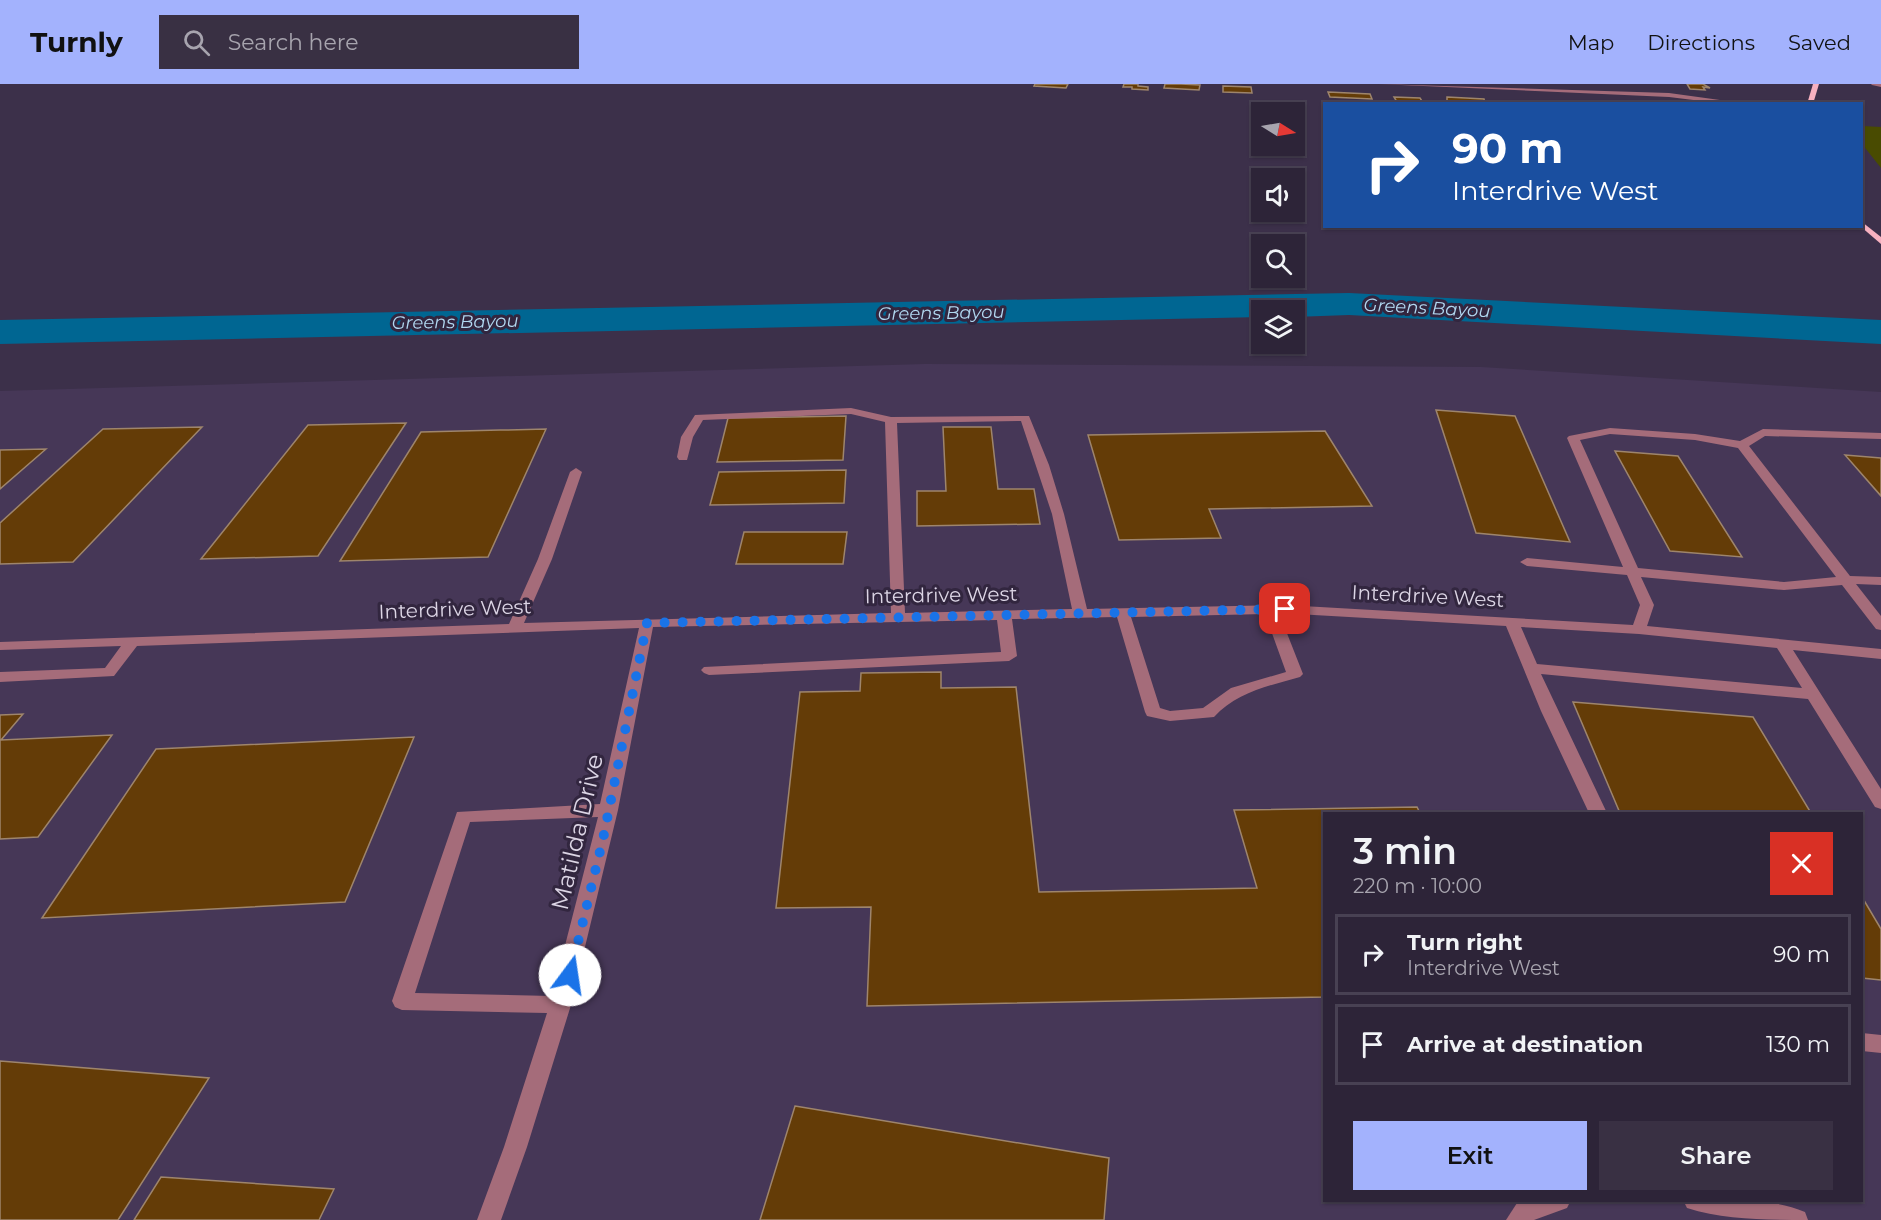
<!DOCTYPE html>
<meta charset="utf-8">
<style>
body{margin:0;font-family:Montserrat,sans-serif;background:#393043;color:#f1f3f6;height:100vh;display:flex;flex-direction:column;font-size:22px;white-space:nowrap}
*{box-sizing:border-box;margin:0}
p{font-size:20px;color:#a7a4ae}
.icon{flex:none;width:33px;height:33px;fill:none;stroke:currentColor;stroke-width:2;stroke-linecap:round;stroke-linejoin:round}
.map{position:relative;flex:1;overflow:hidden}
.panel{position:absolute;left:1323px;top:728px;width:540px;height:390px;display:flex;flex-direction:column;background:#2d2438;border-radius:0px;box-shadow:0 2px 4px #0004,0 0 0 2px #484153}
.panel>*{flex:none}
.hud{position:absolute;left:1323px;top:18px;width:540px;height:126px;border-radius:0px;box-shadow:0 2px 4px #0004,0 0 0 2px #484153;background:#1a4fa0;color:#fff;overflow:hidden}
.needle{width:39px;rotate:101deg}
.fabs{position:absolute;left:1251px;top:18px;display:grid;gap:12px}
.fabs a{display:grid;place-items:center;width:54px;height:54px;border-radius:0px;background:#2d2438;box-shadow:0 2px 4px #0004,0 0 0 2px #484153;font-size:30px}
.pin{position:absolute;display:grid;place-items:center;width:51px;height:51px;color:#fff;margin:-26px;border-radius:12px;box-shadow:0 3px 9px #0006}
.me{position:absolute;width:66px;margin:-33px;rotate:14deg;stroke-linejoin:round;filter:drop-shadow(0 0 4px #0008)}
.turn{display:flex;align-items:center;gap:21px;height:126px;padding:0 30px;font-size:27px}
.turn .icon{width:78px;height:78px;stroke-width:2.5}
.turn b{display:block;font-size:42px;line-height:51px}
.round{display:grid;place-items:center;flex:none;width:63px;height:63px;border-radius:0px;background:#393043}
.head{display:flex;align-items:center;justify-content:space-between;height:102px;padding:0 30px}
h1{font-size:36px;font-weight:600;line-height:45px}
.action{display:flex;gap:12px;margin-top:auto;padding:12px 30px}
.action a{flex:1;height:69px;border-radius:0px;background:#a3b2fd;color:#111;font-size:24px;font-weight:600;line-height:69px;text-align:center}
.action a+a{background:#393043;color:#f1f3f6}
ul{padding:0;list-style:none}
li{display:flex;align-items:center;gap:18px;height:81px;margin:0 12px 9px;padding:0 18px;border:3px solid #484153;border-radius:0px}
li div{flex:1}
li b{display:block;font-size:22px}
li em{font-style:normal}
header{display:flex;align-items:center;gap:36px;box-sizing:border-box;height:84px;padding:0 30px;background:#a3b2fd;color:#111}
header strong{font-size:28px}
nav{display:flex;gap:33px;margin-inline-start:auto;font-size:21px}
.search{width:420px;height:54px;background:#393043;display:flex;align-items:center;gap:15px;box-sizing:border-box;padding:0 21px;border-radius:0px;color:#a7a4ae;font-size:22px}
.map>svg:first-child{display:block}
.built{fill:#463757;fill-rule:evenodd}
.green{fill:#494b01}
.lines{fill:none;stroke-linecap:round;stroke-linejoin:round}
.river{fill:#006692;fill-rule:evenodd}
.building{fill:#643c07;stroke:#9e856c;stroke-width:1.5}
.minor{fill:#a56c7a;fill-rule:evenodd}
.major{fill:#f7b1c0;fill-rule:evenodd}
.route{stroke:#1a73e8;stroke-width:10;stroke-dasharray:0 18}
.labels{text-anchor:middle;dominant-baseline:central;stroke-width:6;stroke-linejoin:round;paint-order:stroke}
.far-water-label{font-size:18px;font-style:italic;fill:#b1d8f1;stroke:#32263f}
.street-label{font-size:20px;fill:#dcd5e5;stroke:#32263f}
.near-street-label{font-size:24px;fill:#dcd5e5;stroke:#32263f}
</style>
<header>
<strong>Turnly</strong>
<div class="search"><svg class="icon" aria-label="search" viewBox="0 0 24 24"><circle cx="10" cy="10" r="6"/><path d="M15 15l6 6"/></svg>Search here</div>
<nav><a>Map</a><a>Directions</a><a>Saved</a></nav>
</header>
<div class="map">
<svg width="1881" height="1136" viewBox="0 0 1881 1136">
<rect width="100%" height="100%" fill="#3c304a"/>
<path class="built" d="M925,280L1481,283L1881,308V1136H0V307ZM1324,729H1862V1116H1324Z"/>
<polygon class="green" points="1862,42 1881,43 1881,84 1862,60"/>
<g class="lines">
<polygon class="river" points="1349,209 1881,236 1881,260 1349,231 1294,233 1294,226 1262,226 1262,233 0,260 0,236"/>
</g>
<g class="building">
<polygon points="1035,0 1068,0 1066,4 1034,2"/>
<polygon points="1124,0 1138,0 1138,2 1148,3 1148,6 1132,5 1132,3 1123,3"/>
<polygon points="1165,0 1181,0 1200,1 1199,6 1164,4"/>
<polygon points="1687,0 1703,0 1710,4 1703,3 1705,6 1690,5"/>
<polygon points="1223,2 1251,3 1252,9 1223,8"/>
<polygon points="1328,8 1370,10 1372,15 1330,13"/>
<polygon points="1394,13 1420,14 1422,17 1397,18"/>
<polygon points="1447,13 1484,15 1485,20 1447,18"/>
<polygon points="1436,326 1515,332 1570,458 1476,449"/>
<polygon points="846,332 843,376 717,378 728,334"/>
<polygon points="406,339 318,472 201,475 308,341"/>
<polygon points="202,343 73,478 0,480 0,439 103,345"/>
<polygon points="943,343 991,343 998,405 1034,405 1040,440 917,442 917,407 946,407"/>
<polygon points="546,345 488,473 340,477 421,348"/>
<polygon points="1325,347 1372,422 1209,425 1221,454 1119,456 1088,351"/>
<polygon points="46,365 0,405 0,366"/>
<polygon points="1615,367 1678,372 1742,473 1670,467"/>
<polygon points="1845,371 1881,374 1881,412"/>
<polygon points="846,386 844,419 710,421 719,388"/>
<polygon points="744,448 847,448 843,480 736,480"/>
<polygon points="941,588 941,604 1016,603 1039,808 1257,804 1234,726 1417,723 1420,729 1324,729 1324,913 867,922 871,823 776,824 800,608 860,607 861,589"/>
<polygon points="1573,618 1753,633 1811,729 1620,729"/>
<polygon points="23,630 1,656 112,651 38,753 0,755 0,631"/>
<polygon points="414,653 345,818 42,834 156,665"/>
<polygon points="1862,813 1881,845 1881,896 1862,894"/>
<polygon points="0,977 209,994 118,1136 0,1136"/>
<polygon points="795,1022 1109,1074 1104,1136 760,1136"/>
<polygon points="161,1093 334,1105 319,1136 134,1136"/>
</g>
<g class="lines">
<g class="minor">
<polygon points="1378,0 1669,9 1749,20 1726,20 1669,13"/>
<polygon points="1871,0 1881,0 1881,3 1872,1"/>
<path d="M851,324L891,333L1029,332L1049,381L1064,430L1087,525L1285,521L1633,541L1640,521L1627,491L1527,482L1520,478L1527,474L1623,483L1567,354L1569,352L1610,344L1695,350L1740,357L1763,345L1881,349V355L1765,352L1749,362L1850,492L1881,493V501L1856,500L1881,532V546L1876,545L1842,501L1784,506L1641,493L1654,521L1647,542L1881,565V575L1793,566L1881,705V725L1875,723L1808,615L1541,590L1607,729H1589L1541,627L1506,542L1279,529L1303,590L1300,593C1268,602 1237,608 1214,633L1170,637L1147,632L1145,628L1117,533L1012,535L1017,572L1009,577L709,591L704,589L701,586L704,583L1001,568L997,536L653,543L618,726L571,921L527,1063L501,1136H477L504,1063L547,929L402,926L395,923L392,917L457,728L600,720L639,544L137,562L114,592L0,598V588L105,584L121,562L0,566V558L509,540L538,475L570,388L576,384L582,388L552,475L524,539L891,529L885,338L851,330L703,336L693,353L687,376H679L677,373L681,353L695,331ZM1021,337L1052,430L1072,525L905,529L897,339ZM1610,350L1695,356L1738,364L1836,493L1784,498L1638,484L1580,356ZM1265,530L1286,588L1231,604L1203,624L1170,627L1160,624L1131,533ZM1521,543L1639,550L1777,564L1802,604L1537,580ZM598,733L552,912L415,909L470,738Z"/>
<polygon points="1862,949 1881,951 1881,969 1862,967"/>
<polygon points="1524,1116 1571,1116 1567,1124 1534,1136 1506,1136 1517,1119"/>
<path d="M1683,1116C1723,1116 1766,1112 1805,1128L1808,1136C1768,1136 1725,1136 1687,1124Z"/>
</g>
<g class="major">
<polygon points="1813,0 1819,0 1813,20 1807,20"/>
<polygon points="1862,138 1881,153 1881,160 1860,142"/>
</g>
</g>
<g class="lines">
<polyline class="route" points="570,891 603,755 647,539 1285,525"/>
</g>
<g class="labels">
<g class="far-water-label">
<text transform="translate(1427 224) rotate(3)">Greens Bayou</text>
<text transform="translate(941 229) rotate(-1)">Greens Bayou</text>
<text transform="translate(455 238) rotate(-1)">Greens Bayou</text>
</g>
<g class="street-label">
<text transform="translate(941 511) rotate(-1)">Interdrive West</text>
<text transform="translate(1428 512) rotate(3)">Interdrive West</text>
<text transform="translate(455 525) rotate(-2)">Interdrive West</text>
</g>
<g class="near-street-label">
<text transform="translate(577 748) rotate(-77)">Matilda Drive</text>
</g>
</g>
</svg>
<div class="fabs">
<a><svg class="needle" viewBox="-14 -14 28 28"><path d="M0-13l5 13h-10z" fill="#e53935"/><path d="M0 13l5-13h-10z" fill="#a7a4ae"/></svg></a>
<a><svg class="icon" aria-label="sound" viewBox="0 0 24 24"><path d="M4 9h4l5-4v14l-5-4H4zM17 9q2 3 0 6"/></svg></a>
<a><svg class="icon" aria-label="search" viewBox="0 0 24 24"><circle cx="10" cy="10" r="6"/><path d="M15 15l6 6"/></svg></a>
<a><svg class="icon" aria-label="layers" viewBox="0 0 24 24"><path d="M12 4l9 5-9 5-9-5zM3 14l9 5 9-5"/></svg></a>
</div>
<div class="pin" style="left:1285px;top:525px;background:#d93025"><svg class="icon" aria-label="arrive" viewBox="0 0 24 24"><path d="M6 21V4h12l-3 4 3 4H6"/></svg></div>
<svg class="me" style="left:570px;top:891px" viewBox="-20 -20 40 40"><circle r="19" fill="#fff"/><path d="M0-13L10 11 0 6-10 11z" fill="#1a73e8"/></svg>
<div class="hud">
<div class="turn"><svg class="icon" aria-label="right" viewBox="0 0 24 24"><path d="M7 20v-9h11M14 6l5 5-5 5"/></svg><div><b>90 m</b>Interdrive West</div></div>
</div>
<section class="panel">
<div class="head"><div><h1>3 min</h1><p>220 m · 10:00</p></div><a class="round" style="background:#d93025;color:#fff"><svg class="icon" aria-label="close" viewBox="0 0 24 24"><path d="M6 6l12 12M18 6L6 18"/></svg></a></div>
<ul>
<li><svg class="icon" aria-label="right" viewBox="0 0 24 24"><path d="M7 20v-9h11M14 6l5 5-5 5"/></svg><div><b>Turn right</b><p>Interdrive West</p></div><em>90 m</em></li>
<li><svg class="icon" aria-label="arrive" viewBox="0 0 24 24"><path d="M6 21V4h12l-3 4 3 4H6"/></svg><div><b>Arrive at destination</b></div><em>130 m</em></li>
</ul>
<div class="action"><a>Exit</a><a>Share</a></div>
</section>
</div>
